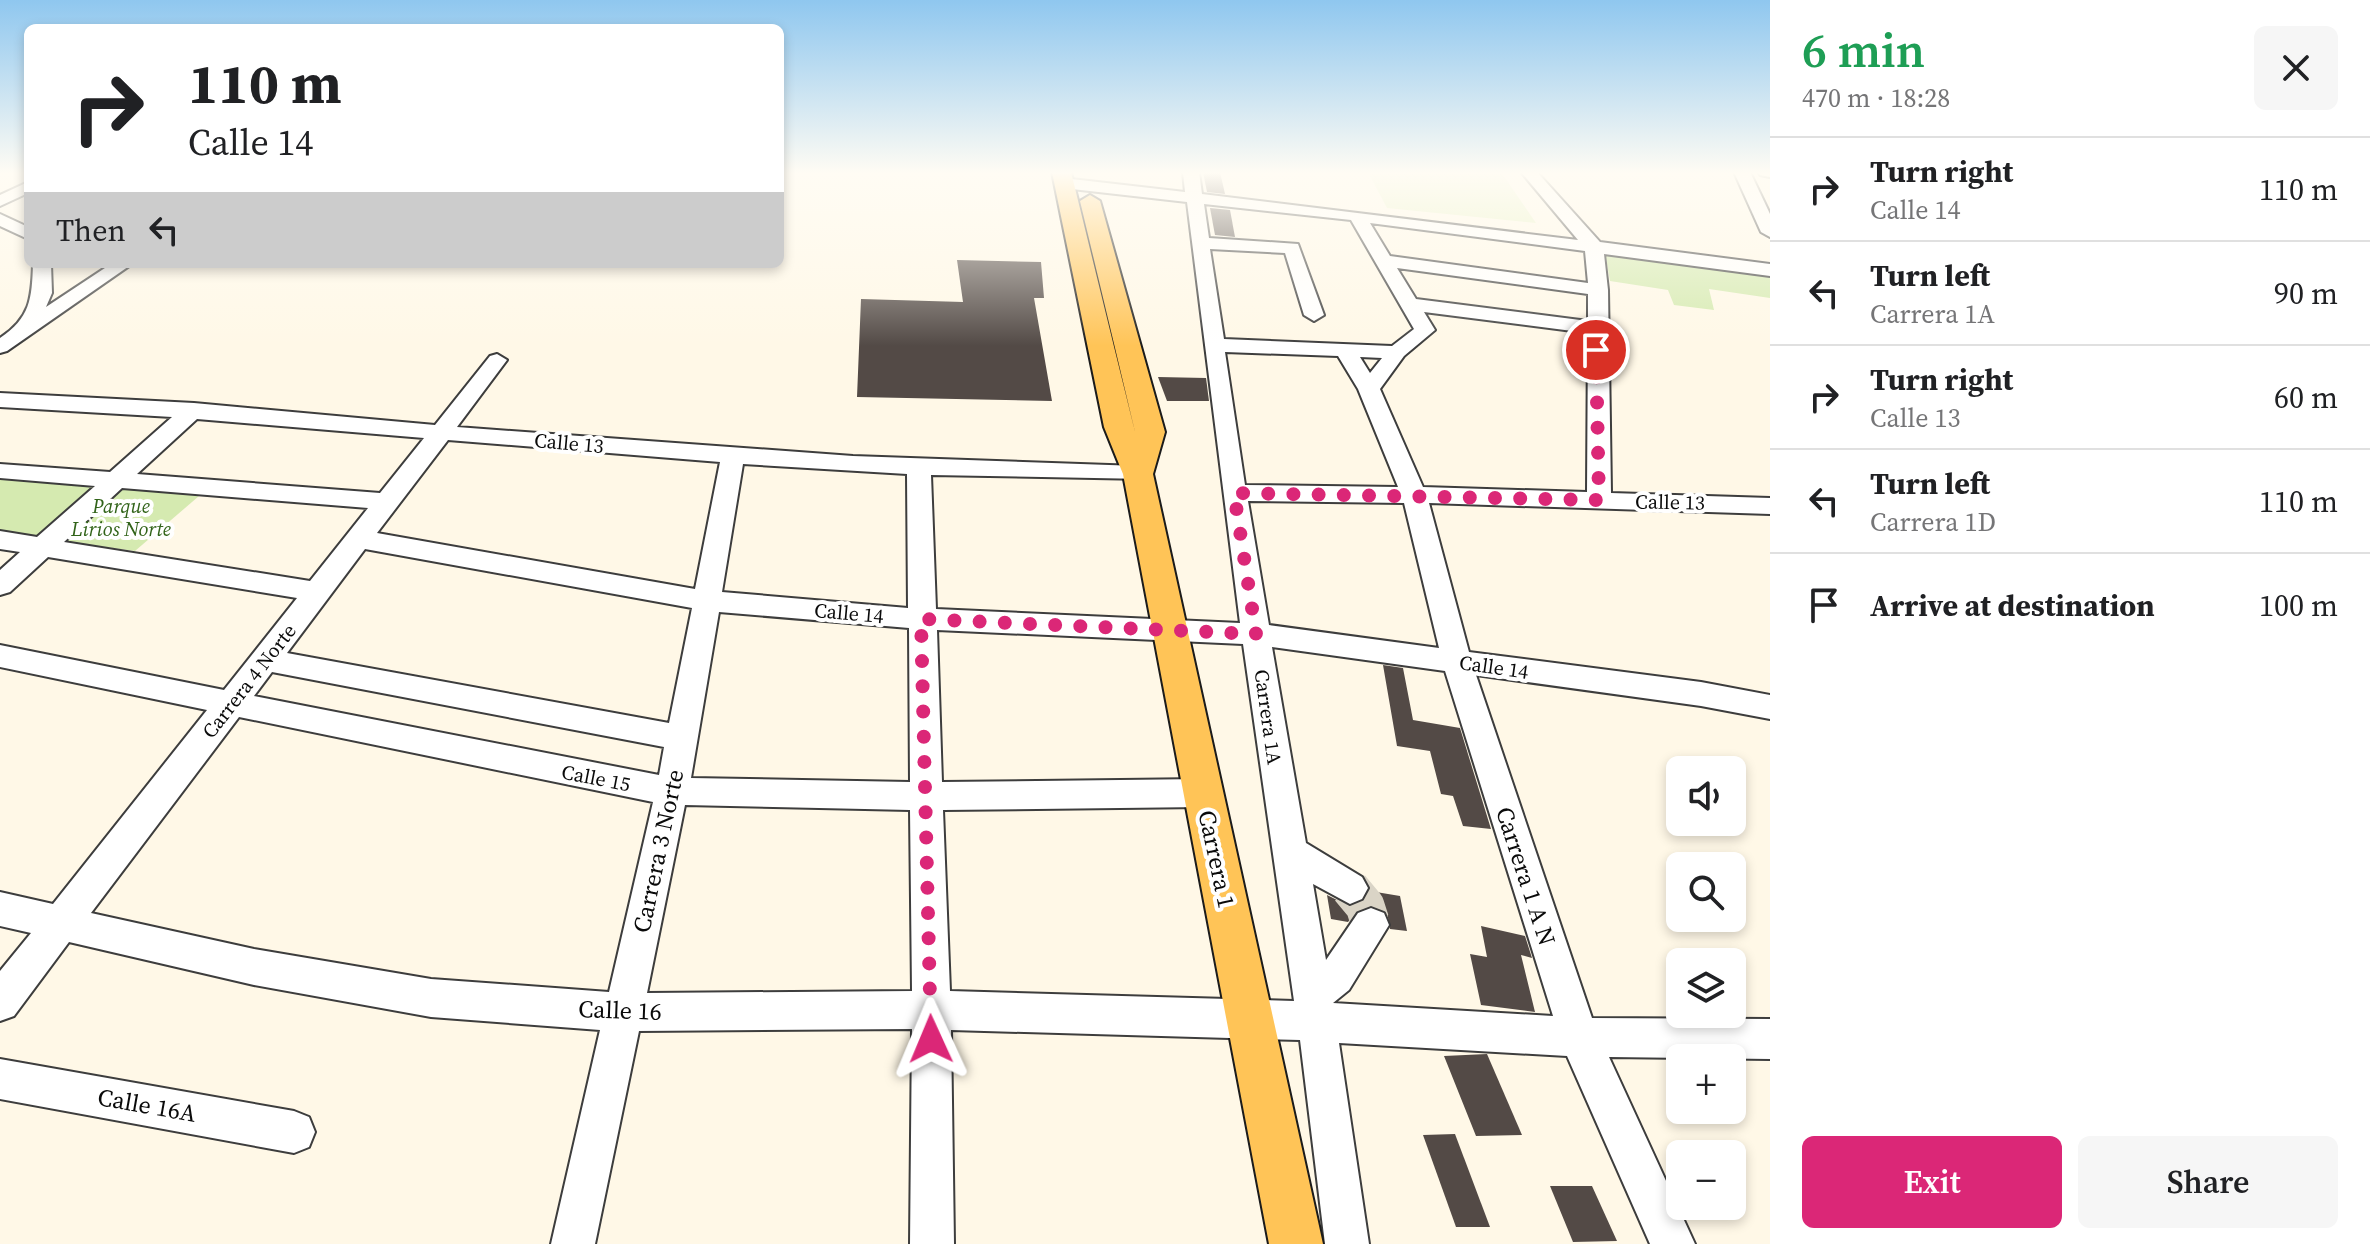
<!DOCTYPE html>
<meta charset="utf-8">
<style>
body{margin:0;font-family:"Source Serif 4",serif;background:#f6f6f6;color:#202124;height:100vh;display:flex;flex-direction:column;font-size:30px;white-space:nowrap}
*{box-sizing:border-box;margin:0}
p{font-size:26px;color:#757577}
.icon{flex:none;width:44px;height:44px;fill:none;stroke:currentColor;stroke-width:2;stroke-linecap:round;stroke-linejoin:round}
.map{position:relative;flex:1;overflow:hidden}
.side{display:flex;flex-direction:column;background:#fff;width:600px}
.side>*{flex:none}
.top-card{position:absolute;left:24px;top:24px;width:760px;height:244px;border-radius:12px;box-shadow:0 4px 12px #0003;background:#fff;color:#202124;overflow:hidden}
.controls{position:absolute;left:1666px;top:756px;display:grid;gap:16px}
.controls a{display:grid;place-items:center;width:80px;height:80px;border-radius:12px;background:#fff;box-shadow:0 4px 12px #0003;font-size:40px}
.pin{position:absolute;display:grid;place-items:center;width:68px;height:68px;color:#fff;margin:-34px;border:4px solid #fff;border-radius:50%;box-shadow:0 2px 8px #0007}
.me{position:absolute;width:88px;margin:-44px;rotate:359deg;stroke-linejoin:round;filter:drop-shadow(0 0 6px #0008)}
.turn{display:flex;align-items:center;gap:28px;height:168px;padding:0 32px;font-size:36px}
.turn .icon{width:104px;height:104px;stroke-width:2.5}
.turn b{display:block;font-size:56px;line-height:68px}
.then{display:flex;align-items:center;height:76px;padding:0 32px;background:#0003;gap:16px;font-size:30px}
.round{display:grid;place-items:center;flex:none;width:84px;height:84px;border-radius:12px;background:#f6f6f6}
.summary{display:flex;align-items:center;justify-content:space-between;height:136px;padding:0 32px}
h1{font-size:48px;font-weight:600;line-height:60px;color:#1e9e55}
.cta{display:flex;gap:16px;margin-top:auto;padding:16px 32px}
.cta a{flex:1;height:92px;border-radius:12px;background:#db2777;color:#fff;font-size:32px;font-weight:600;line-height:92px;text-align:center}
.cta a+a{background:#f6f6f6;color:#202124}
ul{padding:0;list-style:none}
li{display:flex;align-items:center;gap:24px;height:104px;padding:0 32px;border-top:2px solid #e0e0e0}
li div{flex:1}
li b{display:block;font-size:30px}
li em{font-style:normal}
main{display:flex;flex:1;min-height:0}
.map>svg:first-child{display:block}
.green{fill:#d5eab0}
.pitch{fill:#e6f1c2}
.building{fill:#534a46}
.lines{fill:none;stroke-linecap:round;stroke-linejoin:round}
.minor-tunnel{stroke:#dad4c6;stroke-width:39;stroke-dasharray:39 20;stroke-linecap:butt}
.minor-casing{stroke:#3d3d3d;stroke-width:4}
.major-casing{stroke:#1b1b1b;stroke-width:4}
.minor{fill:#fff;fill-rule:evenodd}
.major{fill:#ffc457;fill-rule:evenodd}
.route{stroke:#db2777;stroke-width:14;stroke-dasharray:0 25.2}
.labels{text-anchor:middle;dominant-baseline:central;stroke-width:8;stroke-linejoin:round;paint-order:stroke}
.street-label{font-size:20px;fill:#0a0a0a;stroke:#fff}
.park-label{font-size:20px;font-style:italic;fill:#316319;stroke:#fff}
.near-street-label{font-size:24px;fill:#0a0a0a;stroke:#fff}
</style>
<main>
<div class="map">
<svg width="1770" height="1244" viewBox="0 0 1770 1244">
<rect width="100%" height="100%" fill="#fff8e7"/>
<g class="green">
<polygon points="1605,252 1770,274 1770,298 1709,289 1714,310 1674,305 1668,290 1610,281"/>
<polygon points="0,474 199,496 135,551 0,533"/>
</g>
<polygon class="pitch" points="1368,172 1501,172 1536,223 1387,208"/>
<g class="building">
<polygon points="1203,172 1220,172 1225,194 1207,192"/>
<polygon points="1210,208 1230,210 1235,237 1215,235"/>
<polygon points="957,260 1041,262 1044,298 1034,298 1052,401 857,397 861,299 963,302"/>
<polygon points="1158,377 1206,378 1209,401 1167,401"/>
<polygon points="1383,665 1403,668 1413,720 1460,728 1491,829 1463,826 1453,796 1441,794 1430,751 1397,746"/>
<polygon points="1370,891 1400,896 1407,931 1390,929 1387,912 1372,905 1357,910 1348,922 1331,919 1327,895 1351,907 1363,902"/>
<polygon points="1481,926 1525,936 1532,958 1521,955 1535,1012 1481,1005 1470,954 1487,957"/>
<polygon points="1487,1054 1522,1135 1476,1136 1444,1056"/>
<polygon points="1455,1134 1490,1227 1456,1227 1423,1135"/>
<polygon points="1550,1186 1592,1186 1617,1241 1573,1242"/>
</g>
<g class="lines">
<polyline class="minor-tunnel" points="1350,888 1365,906 1371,925"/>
<g class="minor-casing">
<g id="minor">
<path d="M1183,172H1199L1202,194L1578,240L1521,172H1537L1600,242L1770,264V276L1604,254L1608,290L1611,493L1770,498V514L1429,503L1469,652L1701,682L1770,695V719L1701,706L1476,675L1592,1018L1770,1019V1059L1609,1057L1695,1244H1650L1567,1056L1339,1043L1369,1244H1325L1300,1040L951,1030L954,1244H910L912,1029L639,1031L595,1244H551L600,1030L431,1017L254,985L69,942L14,1016L0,1021V971L31,933L0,926V892L53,904L207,710L0,667V645L224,690L297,598L48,557L10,592L0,595V570L20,552L0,549V531L37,537L95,486L0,478V464L110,472L172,417L0,407V393L194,403L435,425L490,356L497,354L507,360L457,427L853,456L1138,466L1146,469L1150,474L1146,479L931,475L936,609L1240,623L1187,202L1063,188L1055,183L1063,178L1185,192ZM1204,204L1351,220L1414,329L1392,346L1224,339L1210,249L1285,253L1304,315L1314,321L1324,315L1298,244L1209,238ZM1370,223L1585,251L1588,283L1390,256ZM1397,268L1588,294V321L1416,299ZM1424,312L1588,333L1587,492L1423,487L1380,389L1404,356L1435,330ZM1225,352L1338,356L1358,389L1398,487L1245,485ZM1360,357L1382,358L1370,373ZM197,419L424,438L380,493L137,474ZM448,440L720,462L695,589L377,533ZM743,464L907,474L908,608L722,592ZM122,488L368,508L310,581L64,542ZM1248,501L1404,503L1439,648L1269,625ZM365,549L692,608L669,723L287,653ZM719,612L909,628L910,782L691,778ZM937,630L1243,644L1294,1001L950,991L943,810L1203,807L1215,803L1219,793L1215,783L1203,779L942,782ZM1272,647L1445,671L1553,1016L1333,1003L1349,990L1389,925L1384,913L1371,908L1358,913L1326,960L1313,884L1350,904L1362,899L1368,888L1362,877L1306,843ZM272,672L664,747L659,775L254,696ZM239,717L653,802L609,992L431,979L254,949L91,913ZM685,805L910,810L912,991L647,993Z"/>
<polygon points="1734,172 1750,172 1770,214 1770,237 1761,232"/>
<polygon points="1758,172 1770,172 1770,177 1760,175"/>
<polygon points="28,182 28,193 0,206 0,195"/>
<polygon points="0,214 28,227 28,239 0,226"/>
<path d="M33,264H51L52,293L46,307L111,264H132L7,351L0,353V338C30,318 32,299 33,264Z"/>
<polygon points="0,1059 294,1111 309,1117 315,1132 309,1147 294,1153 0,1099"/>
</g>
</g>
<g class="major-casing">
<polygon id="major" points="1052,172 1071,172 1136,436 1080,201 1090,195 1100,201 1165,432 1153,474 1323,1244 1269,1244 1123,474 1104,427"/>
</g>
<use href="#minor" class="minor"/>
<use href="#major" class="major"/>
</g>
<linearGradient id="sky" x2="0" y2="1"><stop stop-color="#8fc7ef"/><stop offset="0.5" stop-color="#fffcf4"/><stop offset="1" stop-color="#fffcf4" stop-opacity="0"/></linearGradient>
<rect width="1770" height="346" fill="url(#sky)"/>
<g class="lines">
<polyline class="route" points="931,1039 921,619 1256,634 1234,493 1599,500 1596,350"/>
</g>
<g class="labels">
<g class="street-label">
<text transform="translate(569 443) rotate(5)">Calle 13</text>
<text transform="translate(1670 502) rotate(1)">Calle 13</text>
<text transform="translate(849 613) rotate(5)">Calle 14</text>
<text transform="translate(1494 667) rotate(8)">Calle 14</text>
<text transform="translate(249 681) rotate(-52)">Carrera 4 Norte</text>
<text transform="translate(1268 717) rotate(82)">Carrera 1A</text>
<text transform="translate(596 778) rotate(11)">Calle 15</text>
</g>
<g class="park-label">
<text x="121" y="506">Parque<tspan x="121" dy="23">Lirios Norte</tspan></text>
</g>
<g class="near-street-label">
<text transform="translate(658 851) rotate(-78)">Carrera 3 Norte</text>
<text transform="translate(1217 859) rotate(78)">Carrera 1</text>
<text transform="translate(1526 876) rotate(72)">Carrera 1 A N</text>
<text transform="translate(620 1010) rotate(2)">Calle 16</text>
<text transform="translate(147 1105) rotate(10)">Calle 16A</text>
</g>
</g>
</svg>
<div class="controls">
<a><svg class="icon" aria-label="sound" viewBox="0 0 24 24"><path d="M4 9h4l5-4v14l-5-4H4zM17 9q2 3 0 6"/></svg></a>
<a><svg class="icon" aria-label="search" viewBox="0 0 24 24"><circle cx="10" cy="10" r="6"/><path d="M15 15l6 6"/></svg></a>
<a><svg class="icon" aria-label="layers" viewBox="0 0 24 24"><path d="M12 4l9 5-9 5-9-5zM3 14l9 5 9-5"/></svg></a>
<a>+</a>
<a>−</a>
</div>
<div class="pin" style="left:1596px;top:350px;background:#d93025"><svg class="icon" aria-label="arrive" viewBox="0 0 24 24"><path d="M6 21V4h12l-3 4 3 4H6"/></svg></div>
<svg class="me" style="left:931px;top:1039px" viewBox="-20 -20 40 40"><path d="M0-17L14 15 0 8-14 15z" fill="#db2777" stroke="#fff" stroke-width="4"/></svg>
<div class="top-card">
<div class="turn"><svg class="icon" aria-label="right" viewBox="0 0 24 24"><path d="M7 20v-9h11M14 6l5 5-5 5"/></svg><div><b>110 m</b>Calle 14</div></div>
<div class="then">Then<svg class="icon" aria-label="left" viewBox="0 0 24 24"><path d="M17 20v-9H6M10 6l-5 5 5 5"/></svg></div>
</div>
</div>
<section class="side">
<div class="summary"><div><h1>6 min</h1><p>470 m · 18:28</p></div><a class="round"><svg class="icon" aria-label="close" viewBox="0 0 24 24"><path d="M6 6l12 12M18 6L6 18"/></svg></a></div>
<ul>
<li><svg class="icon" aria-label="right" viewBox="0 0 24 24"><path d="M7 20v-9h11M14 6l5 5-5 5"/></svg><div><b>Turn right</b><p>Calle 14</p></div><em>110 m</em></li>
<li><svg class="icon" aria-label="left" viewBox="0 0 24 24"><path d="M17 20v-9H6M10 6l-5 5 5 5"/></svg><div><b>Turn left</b><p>Carrera 1A</p></div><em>90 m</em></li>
<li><svg class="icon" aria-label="right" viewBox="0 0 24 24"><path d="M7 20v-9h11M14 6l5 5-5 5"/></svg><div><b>Turn right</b><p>Calle 13</p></div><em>60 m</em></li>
<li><svg class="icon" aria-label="left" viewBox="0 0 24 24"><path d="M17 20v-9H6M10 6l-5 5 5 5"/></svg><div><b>Turn left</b><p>Carrera 1D</p></div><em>110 m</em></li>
<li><svg class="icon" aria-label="arrive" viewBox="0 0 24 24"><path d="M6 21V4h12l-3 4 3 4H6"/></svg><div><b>Arrive at destination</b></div><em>100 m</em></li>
</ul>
<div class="cta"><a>Exit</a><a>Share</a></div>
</section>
</main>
